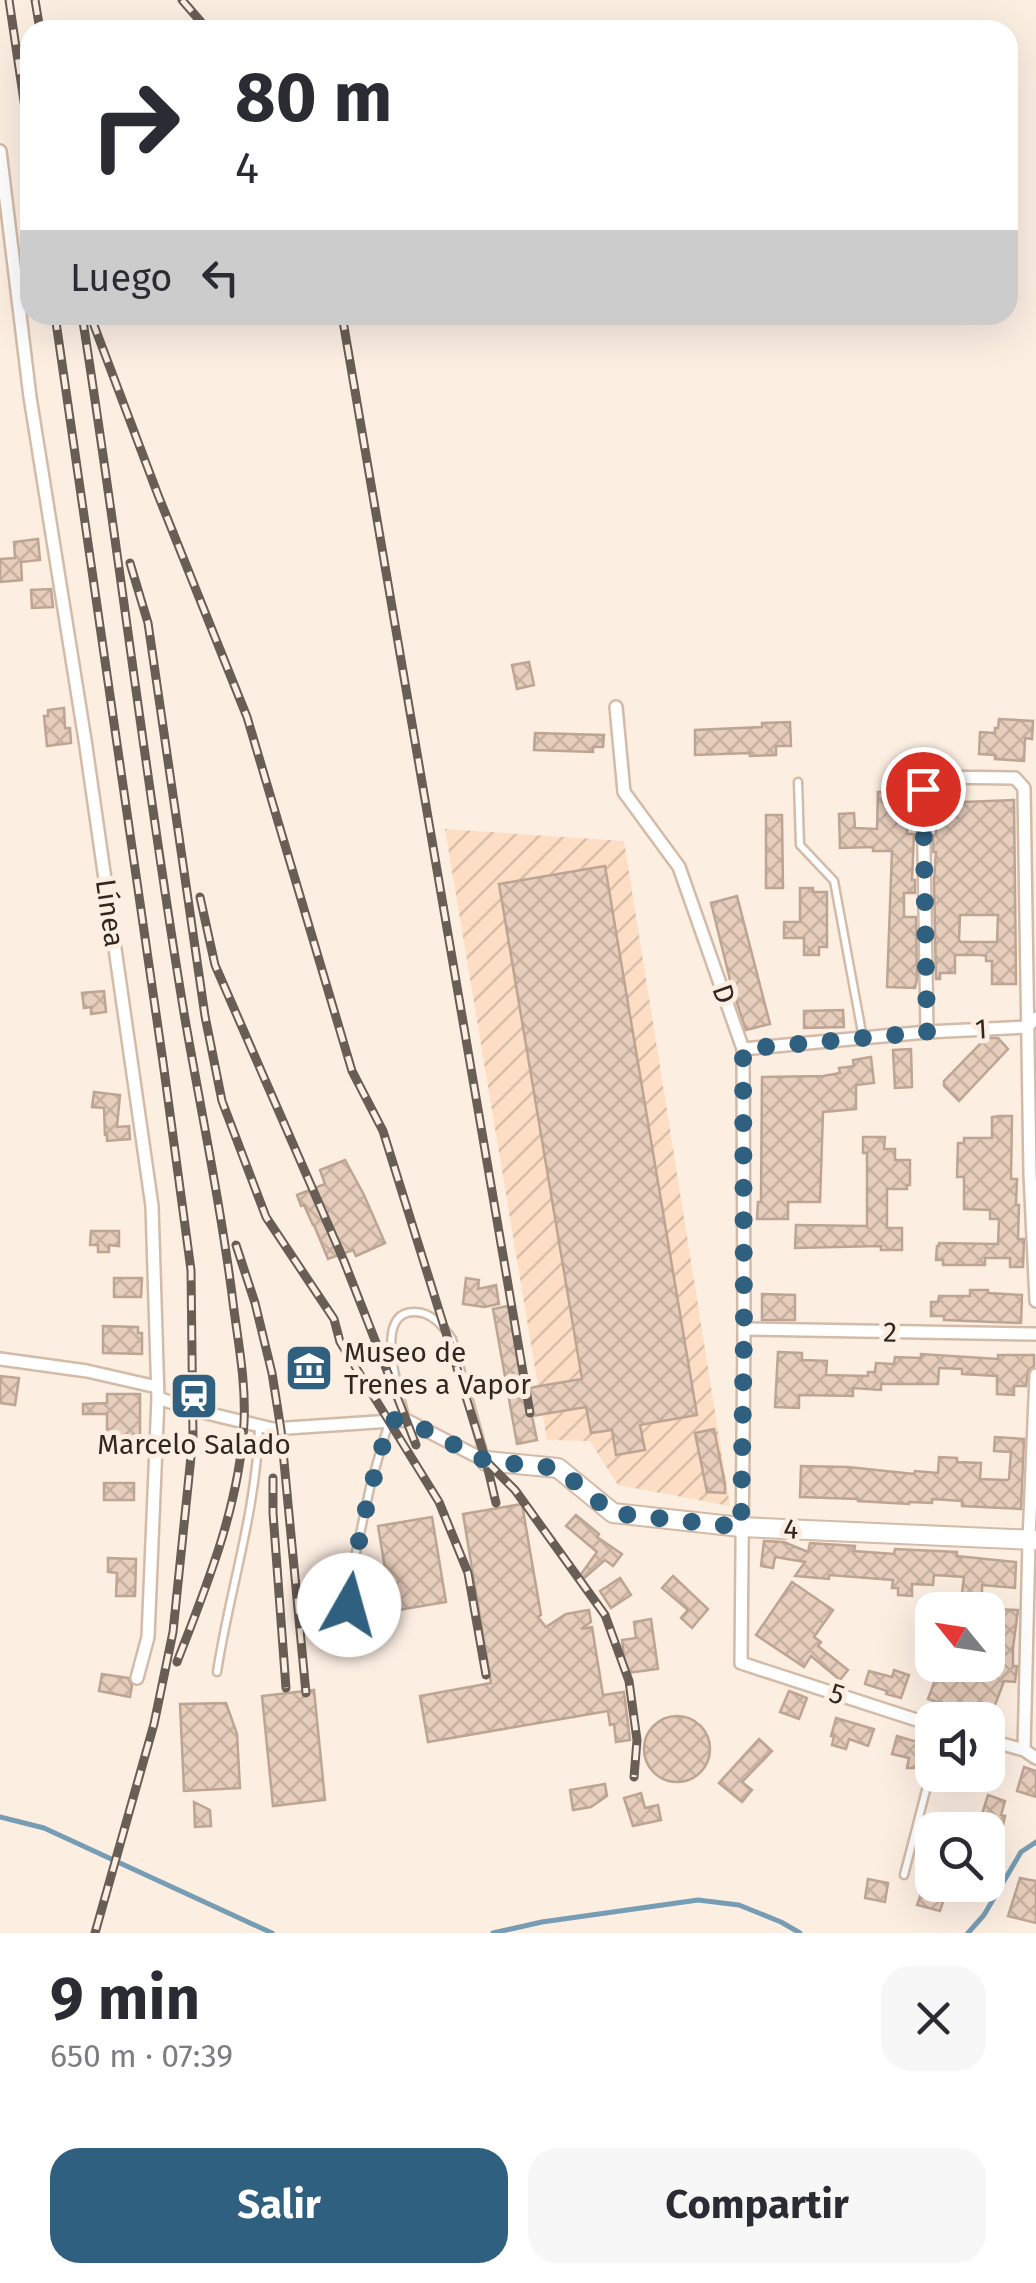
<!DOCTYPE html>
<html lang="es">
<meta charset="utf-8">
<style>
body{margin:0;font-family:"Fira Sans",sans-serif;background:#f7f7f7;color:#2b2b33;height:100vh;display:flex;flex-direction:column;font-size:38px;white-space:nowrap}
*{box-sizing:border-box;margin:0}
p{font-size:32px;color:#7c7c81}
.icon{flex:none;width:55px;height:55px;fill:none;stroke:currentColor;stroke-width:2;stroke-linecap:round;stroke-linejoin:round}
.map{position:relative;height:1933px;overflow:hidden}
.side{display:flex;flex-direction:column;background:#fff;flex:1}
.side>*{flex:none}
.banner{position:absolute;left:20px;top:20px;width:998px;height:305px;border-radius:30px;box-shadow:0 10px 40px #0002;background:#fff;color:#2b2b33;overflow:hidden}
.needle{width:65px;rotate:300deg}
.buttons{position:absolute;left:915px;top:1592px;display:grid;gap:20px}
.buttons a{display:grid;place-items:center;width:90px;height:90px;border-radius:20px;background:#fff;box-shadow:0 10px 40px #0002;font-size:50px}
.pin{position:absolute;display:grid;place-items:center;width:85px;height:85px;color:#fff;margin:-42px;border:5px solid #fff;border-radius:50%;box-shadow:0 2px 10px #0007}
.me{position:absolute;width:110px;margin:-55px;rotate:7deg;stroke-linejoin:round;filter:drop-shadow(0 0 8px #0008)}
.turn{display:flex;align-items:center;gap:35px;height:210px;padding:0 50px;font-size:45px}
.turn .icon{width:130px;height:130px;stroke-width:2.5}
.turn b{display:block;font-size:70px;line-height:85px}
.then{display:flex;align-items:center;height:95px;padding:0 50px;background:#0003;gap:20px;font-size:38px}
.round{display:grid;place-items:center;flex:none;width:105px;height:105px;border-radius:30px;background:#f7f7f7}
.head{display:flex;align-items:center;justify-content:space-between;height:170px;padding:0 50px}
h1{font-size:60px;font-weight:700;line-height:75px}
.primary-button{display:flex;gap:20px;margin-top:auto;padding:20px 50px}
.primary-button a{flex:1;height:115px;border-radius:30px;background:#30607f;color:#fff;font-size:40px;font-weight:700;line-height:115px;text-align:center}
.primary-button a+a{background:#f7f7f7;color:#2b2b33}
.map>svg:first-child{display:block}
.industrial{fill:url(#industrial-furrows)}
.lines{fill:none;stroke-linecap:round;stroke-linejoin:round}
.stream{stroke:#779db4;stroke-width:5}
.building{fill:url(#building-cross-hatch);stroke:#bda493;stroke-width:2.5;fill-rule:evenodd}
.lane-casing{stroke:#d3bba8;stroke-width:11}
.street-casing{stroke:#d3bba8;stroke-width:16}
.secondary-casing{stroke:#d3bba8;stroke-width:22}
.lane{stroke:#fff;stroke-width:6}
.street{stroke:#fff;stroke-width:11}
.secondary{stroke:#fff;stroke-width:18}
.rail-casing{stroke:#685e55;stroke-width:9}
.rail{stroke:#fdeee2;stroke-width:5;stroke-dasharray:15;stroke-linecap:butt}
.route{stroke:#30607f;stroke-width:18;stroke-dasharray:0 32.4}
.labels{text-anchor:middle;dominant-baseline:central;stroke-width:10;stroke-linejoin:round;paint-order:stroke}
.street-label{font-size:28px;fill:#302720;stroke:#fdeee2}
.poi-label{font-size:28px;fill:#302720;stroke:#fdeee2;text-anchor:start}
</style>
<div class="map">
<svg width="1036" height="1933" viewBox="0 0 1036 1933">
<defs>
<pattern id="industrial-furrows" width="10" height="10" patternUnits="userSpaceOnUse" patternTransform="scale(2.5)"><rect width="10" height="10" fill="#fddec4"/><path d="M-1 1l2-2M0 10L10 0M9 11l2-2" fill="none" stroke="#d9bea8"/></pattern>
<pattern id="building-cross-hatch" width="8" height="8" patternUnits="userSpaceOnUse" patternTransform="scale(2.5)"><rect width="8" height="8" fill="#e7cdbb"/><path d="M0 0l8 8M0 8l8-8" fill="none" stroke="#c6b0a0"/></pattern>
</defs>
<rect width="100%" height="100%" fill="#fdeee2"/>
<polygon class="industrial" points="445,829 624,841 730,1506 618,1485 590,1441 547,1440"/>
<g class="lines">
<g class="stream">
<polyline points="0,1817 44,1828 272,1933"/>
<polyline points="493,1933 542,1922 698,1900 739,1905 781,1922 800,1933"/>
<polyline points="968,1933 984,1915 1021,1852 1036,1842"/>
</g>
</g>
<g class="building">
<polygon points="38,539 40,560 21,562 22,580 0,582 0,559 15,558 14,542"/>
<polygon points="51,589 53,607 32,608 31,590"/>
<polygon points="529,662 534,685 517,689 512,665"/>
<polygon points="64,708 65,728 70,728 71,743 47,746 44,716 48,716 48,710"/>
<polygon points="999,719 1033,721 1032,739 1025,738 1024,761 995,759 995,755 979,754 980,732 995,733 995,728 998,728"/>
<polygon points="790,722 791,746 776,746 776,755 750,756 750,753 695,755 695,730 762,727 762,723"/>
<polygon points="535,733 604,735 603,747 593,747 593,752 534,750"/>
<path d="M938,791L963,792V802L1014,800L1016,984H992V961H986V956L981,955H955V973H940V979H936L934,881L936,852H933V835H936ZM960,915H998L997,942H961L959,940Z"/>
<polygon points="878,792 911,792 911,808 908,808 907,834 914,834 912,880 915,880 915,893 904,893 904,917 916,917 917,979 915,988 887,987 892,851 873,851 873,847 840,848 839,814 854,813 855,828 877,829"/>
<polygon points="766,815 782,815 783,888 766,888"/>
<polygon points="605,866 697,1415 640,1425 645,1450 616,1455 612,1430 591,1433 586,1407 532,1416 537,1440 517,1444 493,1309 513,1305 528,1388 582,1379 499,884"/>
<polygon points="800,888 813,888 813,892 827,892 827,947 819,947 819,955 804,955 804,938 784,938 784,922 800,922"/>
<polygon points="737,896 770,1024 746,1030 732,988 711,903"/>
<polygon points="104,991 106,1012 91,1014 91,1007 84,1008 82,993"/>
<polygon points="843,1010 844,1027 804,1028 804,1011"/>
<polygon points="986,1038 998,1038 1008,1049 959,1101 944,1086 944,1081"/>
<polygon points="911,1049 912,1087 895,1088 893,1050"/>
<polygon points="871,1057 874,1083 856,1085 856,1109 823,1112 820,1202 788,1202 788,1219 757,1219 758,1202 761,1202 762,1077 823,1076 840,1073 839,1068 854,1066 853,1060"/>
<polygon points="94,1092 120,1095 117,1127 129,1126 130,1139 107,1141 107,1135 105,1135 104,1108 92,1107"/>
<polygon points="1000,1116 1012,1116 1011,1179 1017,1179 1016,1205 1019,1205 1018,1239 1024,1239 1023,1267 1010,1267 1010,1258 985,1258 985,1265 943,1265 943,1260 936,1260 937,1246 939,1246 939,1243 998,1244 999,1219 990,1219 990,1210 964,1209 964,1177 957,1177 958,1143 964,1143 964,1138 992,1138 992,1117"/>
<polygon points="863,1137 885,1137 884,1149 895,1149 895,1160 910,1160 910,1185 907,1185 907,1189 887,1189 887,1228 902,1228 902,1250 881,1250 881,1246 795,1248 796,1225 867,1226 867,1153 863,1153"/>
<polygon points="345,1160 364,1195 385,1243 356,1256 353,1250 328,1259 314,1225 313,1225 304,1205 301,1206 297,1195 325,1184 320,1170"/>
<polygon points="91,1231 119,1231 119,1246 109,1245 109,1252 98,1252 98,1245 90,1245"/>
<polygon points="114,1278 142,1278 141,1297 114,1297"/>
<polygon points="466,1278 479,1280 478,1289 496,1285 499,1304 484,1307 463,1304"/>
<polygon points="970,1290 988,1290 988,1293 1022,1295 1021,1323 944,1320 944,1316 931,1316 931,1302 938,1302 939,1296 970,1296"/>
<polygon points="762,1294 795,1295 795,1320 762,1320"/>
<polygon points="103,1326 138,1327 138,1333 142,1333 142,1354 103,1353"/>
<polygon points="778,1352 802,1353 802,1360 827,1361 826,1375 868,1376 868,1372 875,1372 876,1363 894,1364 895,1357 921,1358 921,1354 998,1359 998,1355 1034,1355 1034,1366 1028,1371 1026,1386 1014,1386 1014,1395 997,1394 997,1376 962,1374 962,1369 939,1368 938,1384 881,1384 881,1390 853,1388 853,1396 799,1395 799,1408 775,1407"/>
<polygon points="0,1376 19,1378 15,1405 0,1403"/>
<polygon points="107,1394 140,1394 140,1447 107,1446 107,1414 83,1414 83,1404 107,1403"/>
<polygon points="714,1429 725,1484 725,1493 707,1492 695,1433"/>
<polygon points="995,1437 1024,1439 1021,1509 962,1506 962,1501 932,1499 932,1503 909,1502 909,1504 858,1501 858,1499 800,1497 801,1466 848,1467 914,1474 915,1471 938,1473 939,1457 957,1458 957,1462 981,1463 980,1479 1007,1480 1009,1479 1011,1452 994,1451"/>
<rect x="104" y="1483" width="30" height="17"/>
<polygon points="522,1504 541,1615 538,1617 546,1627 566,1614 589,1610 591,1622 581,1629 592,1627 603,1695 624,1692 630,1740 616,1742 614,1724 610,1725 608,1711 428,1742 420,1696 491,1683 463,1514"/>
<polygon points="576,1515 599,1534 597,1537 622,1554 613,1566 605,1560 582,1580 579,1577 597,1552 566,1526"/>
<polygon points="432,1517 446,1602 392,1611 378,1526"/>
<polygon points="764,1541 784,1542 808,1552 810,1543 855,1546 854,1551 894,1554 895,1549 957,1552 957,1556 1016,1562 1015,1588 982,1585 982,1594 962,1593 964,1577 934,1575 933,1585 912,1584 912,1596 898,1595 898,1588 892,1588 893,1580 829,1575 829,1579 795,1576 805,1562 775,1557 773,1568 761,1566"/>
<polygon points="108,1558 136,1559 135,1596 116,1596 117,1573 108,1572"/>
<polygon points="673,1576 708,1609 692,1628 681,1618 688,1610 662,1588"/>
<polygon points="620,1578 631,1595 611,1608 600,1591"/>
<polygon points="792,1582 833,1610 814,1637 821,1642 818,1646 848,1670 840,1680 811,1656 804,1667 756,1635"/>
<polygon points="993,1609 1018,1610 1013,1648 1013,1666 1017,1666 1015,1682 1004,1681 991,1716 974,1711 973,1714 928,1699 940,1666 957,1672 958,1669 996,1677 1000,1637 998,1637 999,1624 992,1623"/>
<polygon points="651,1619 658,1669 626,1673 622,1640 636,1638 634,1622"/>
<polygon points="894,1670 909,1675 901,1698 886,1694 887,1691 865,1684 869,1671 892,1677"/>
<polygon points="102,1674 128,1678 132,1686 130,1697 99,1691"/>
<polygon points="314,1690 325,1800 273,1806 262,1696"/>
<polygon points="789,1691 807,1698 799,1719 780,1712"/>
<polygon points="226,1703 237,1734 240,1788 184,1791 180,1704"/>
<circle cx="677" cy="1749" r="33"/>
<polygon points="836,1718 874,1729 868,1746 849,1739 846,1749 832,1745 834,1736 831,1736"/>
<polygon points="897,1736 931,1746 925,1768 907,1768 909,1758 892,1754"/>
<polygon points="759,1739 772,1751 742,1782 752,1790 742,1802 719,1783"/>
<polygon points="1024,1767 1036,1771 1036,1797 1017,1791"/>
<polygon points="605,1784 607,1796 591,1807 573,1810 570,1790"/>
<polygon points="641,1793 645,1808 658,1805 661,1820 633,1826 624,1798"/>
<polygon points="988,1795 1005,1801 1001,1815 1005,1816 1002,1830 977,1830"/>
<polygon points="194,1802 210,1810 211,1826 195,1827"/>
<polygon points="1020,1878 1036,1881 1036,1923 1008,1916"/>
<polygon points="868,1879 888,1883 885,1902 865,1898"/>
<polygon points="922,1891 944,1899 940,1911 917,1905"/>
</g>
<g class="lines">
<g class="lane-casing">
<g id="lane">
<polyline points="798,782 800,845 834,881 863,1038"/>
<path d="M406,1420C401,1398 371,1312 414,1312C432,1312 443,1326 452,1339L485,1459"/>
<polyline points="319,1638 342,1622 349,1605 355,1557 371,1483 389,1422"/>
<path d="M217,1672C230,1588 256,1513 259,1426"/>
<polyline points="904,1875 932,1767"/>
</g>
</g>
<g class="street-casing">
<g id="street">
<polyline points="0,151 30,397 85,740 152,1206 158,1398 148,1637 137,1678"/>
<polyline points="616,707 624,792 679,867 743,1049 744,1329 741,1663 932,1725"/>
<polyline points="927,1032 923,789 928,779 933,777 1015,778 1024,788 1030,1174 1036,1301"/>
<polyline points="743,1049 927,1032 1027,1027 1036,1018"/>
<polyline points="744,1329 1036,1334"/>
<polyline points="0,1359 87,1371 157,1387"/>
<polyline points="158,1398 194,1410 273,1429 406,1420 486,1461"/>
<polyline points="988,1740 1024,1750 1036,1758"/>
<polyline points="1024,1750 1029,1540 1036,1375"/>
</g>
</g>
<g class="secondary-casing">
<polyline id="secondary" points="486,1461 558,1468 613,1513 741,1527 1036,1540"/>
</g>
<use href="#lane" class="lane"/>
<use href="#street" class="street"/>
<use href="#secondary" class="secondary"/>
<g class="rail-casing">
<g id="rail">
<polyline points="9,0 30,142"/>
<polyline points="35,0 40,30"/>
<polyline points="182,0 208,30"/>
<polyline points="55,315 163,1062 191,1270 193,1437 173,1632 154,1724 95,1933"/>
<path d="M82,315C119,549 146,785 185,1019C202,1116 222,1212 234,1310C239,1347 246,1385 244,1423C239,1507 207,1585 177,1662"/>
<polyline points="342,315 530,1413"/>
<polyline points="92,320 158,495 247,717 352,1071 383,1131 486,1461 496,1503"/>
<polyline points="130,563 148,623 205,1016 222,1101 266,1217 334,1319 340,1342 439,1502 468,1573 486,1675"/>
<polyline points="200,897 215,965 344,1261 416,1445"/>
<polyline points="236,1245 255,1303 272,1373 281,1430 306,1693"/>
<polyline points="486,1461 515,1490 605,1615 629,1681 637,1740 634,1777"/>
<polyline points="273,1478 273,1513 286,1688"/>
</g>
</g>
<use href="#rail" class="rail"/>
</g>
<g class="lines">
<path class="route" d="M349,1605C356,1542 372,1481 390,1420H406L486,1461L558,1468L612,1513L741,1527L744,1330L743,1049L927,1032L923,789"/>
</g>
<defs>
<g id="museum-square" transform="scale(2.5)"><rect x="-9" y="-9" width="18" height="18" rx="4" fill="#30607f" stroke="#fdeee2"/><path d="M0-6L6-3V-2H-6V-3ZM-5-1h2V3h-2ZM-1-1h2V3h-2ZM3-1h2V3H3ZM-6 4H6V6H-6Z" fill="#fff"/></g>
<g id="station-square" transform="scale(2.5)"><rect x="-9" y="-9" width="18" height="18" rx="4" fill="#30607f" stroke="#fdeee2"/><path d="M-3-6H3Q5-6 5-4V2Q5 4 3 4L4.5 6H3L1.5 4h-3L-3 6H-4.5L-3 4Q-5 4-5 2V-4Q-5-6-3-6ZM-3.5-4v3h7v-3ZM-3.5 1v1.5H-2V1ZM2 1v1.5H3.5V1Z" fill="#fff"/></g>
</defs>
<g fill-rule="evenodd">
<use href="#museum-square" x="309" y="1368"/>
<use href="#station-square" x="194" y="1396"/>
</g>
<g class="labels">
<g class="street-label">
<text transform="translate(110 913) rotate(82)">Línea</text>
<text transform="translate(724 994) rotate(71)">D</text>
<text transform="translate(981 1029) rotate(-3)">1</text>
<text transform="translate(890 1332) rotate(1)">2</text>
<text transform="translate(791 1529) rotate(3)">4</text>
<text transform="translate(837 1694) rotate(18)">5</text>
</g>
<g class="poi-label">
<text x="344" y="1352">Museo de<tspan x="344" dy="32">Trenes a Vapor</tspan></text>
<text x="194" y="1444" text-anchor="middle">Marcelo Salado</text>
</g>
</g>
</svg>
<div class="buttons">
<a><svg class="needle" viewBox="-14 -14 28 28"><path d="M0-13l5 13h-10z" fill="#e53935"/><path d="M0 13l5-13h-10z" fill="#7c7c81"/></svg></a>
<a><svg class="icon" aria-label="sound" viewBox="0 0 24 24"><path d="M4 9h4l5-4v14l-5-4H4zM17 9q2 3 0 6"/></svg></a>
<a><svg class="icon" aria-label="search" viewBox="0 0 24 24"><circle cx="10" cy="10" r="6"/><path d="M15 15l6 6"/></svg></a>
</div>
<div class="pin" style="left:923px;top:789px;background:#d93025"><svg class="icon" aria-label="arrive" viewBox="0 0 24 24"><path d="M6 21V4h12l-3 4 3 4H6"/></svg></div>
<svg class="me" style="left:349px;top:1605px" viewBox="-20 -20 40 40"><circle r="19" fill="#fff"/><path d="M0-13L10 11 0 6-10 11z" fill="#30607f"/></svg>
<div class="banner">
<div class="turn"><svg class="icon" aria-label="right" viewBox="0 0 24 24"><path d="M7 20v-9h11M14 6l5 5-5 5"/></svg><div><b>80 m</b>4</div></div>
<div class="then">Luego<svg class="icon" aria-label="left" viewBox="0 0 24 24"><path d="M17 20v-9H6M10 6l-5 5 5 5"/></svg></div>
</div>
</div>
<section class="side">
<div class="head"><div><h1>9 min</h1><p>650 m · 07:39</p></div><a class="round"><svg class="icon" aria-label="close" viewBox="0 0 24 24"><path d="M6 6l12 12M18 6L6 18"/></svg></a></div>
<div class="primary-button"><a>Salir</a><a>Compartir</a></div>
</section>
